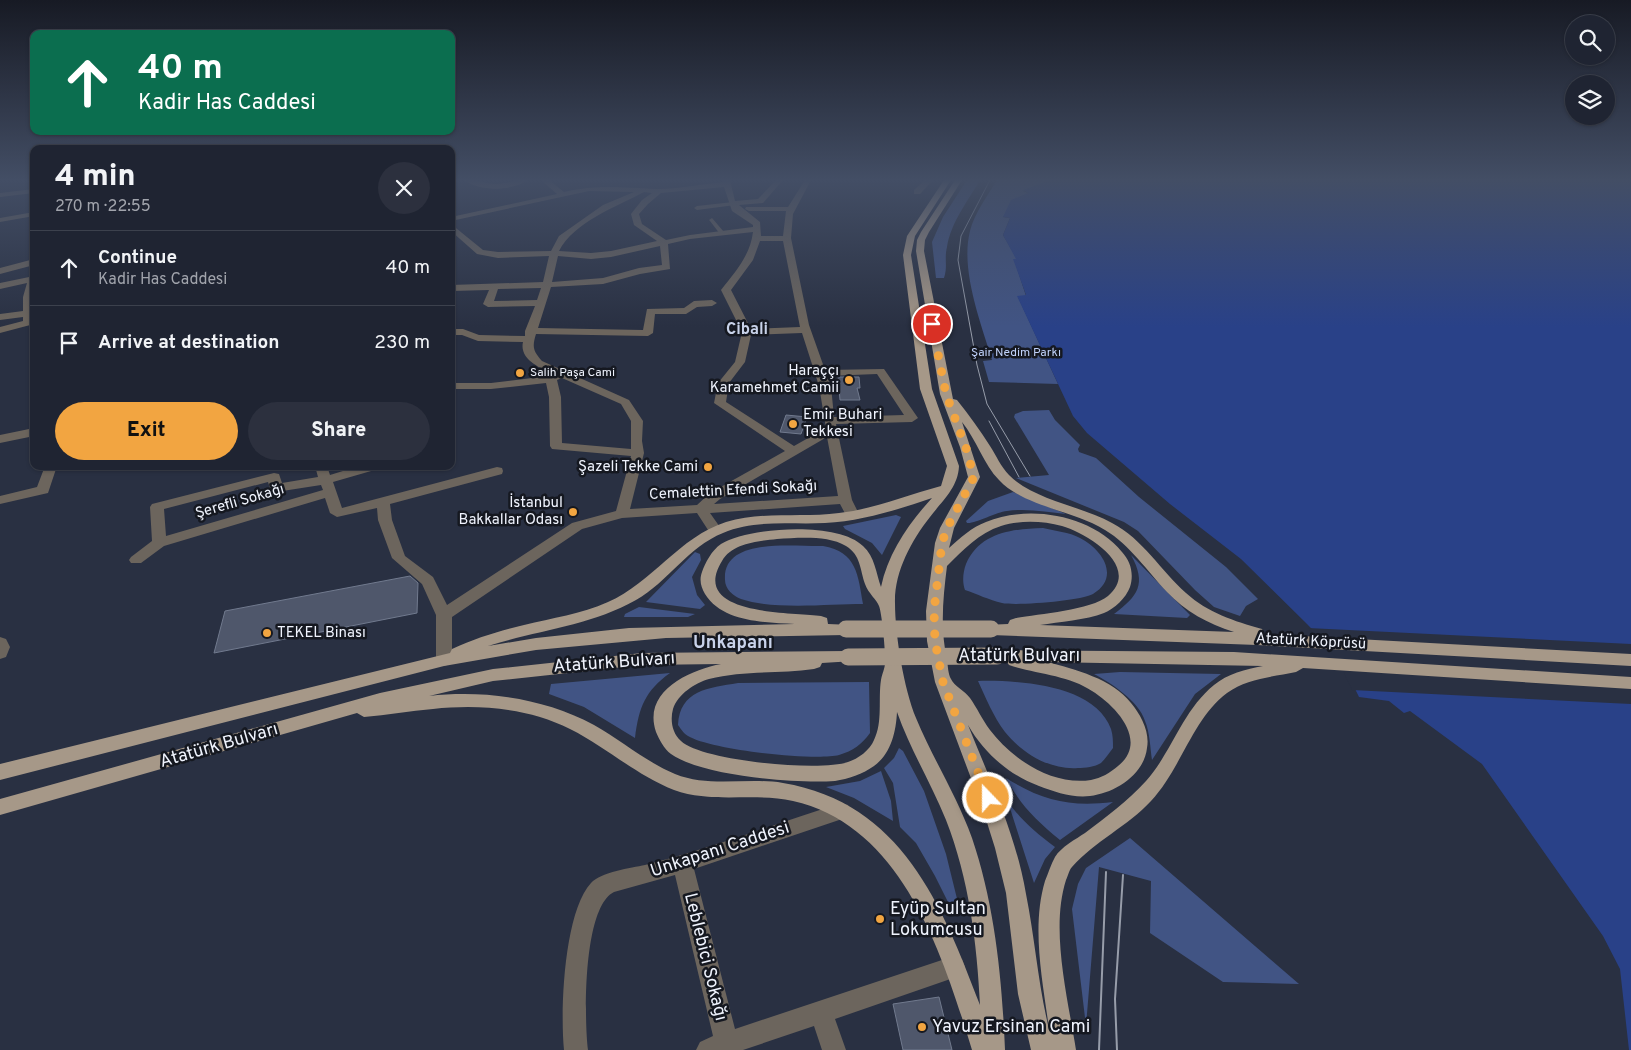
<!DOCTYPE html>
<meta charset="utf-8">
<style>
body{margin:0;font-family:Overpass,sans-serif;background:#2c303e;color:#f1f3f6;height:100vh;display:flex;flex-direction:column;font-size:19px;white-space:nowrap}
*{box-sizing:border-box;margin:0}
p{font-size:16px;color:#a1a4ac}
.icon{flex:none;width:28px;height:28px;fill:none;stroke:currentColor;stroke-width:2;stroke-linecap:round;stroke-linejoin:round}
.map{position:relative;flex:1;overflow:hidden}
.drawer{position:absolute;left:30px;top:145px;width:425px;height:325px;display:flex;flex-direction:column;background:#1f2432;border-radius:10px;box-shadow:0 1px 4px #0004,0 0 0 1px #3c414d}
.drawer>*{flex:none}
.top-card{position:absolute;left:30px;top:30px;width:425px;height:105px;border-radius:10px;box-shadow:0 1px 4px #0004,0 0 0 1px #3c414d;background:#0b6e4f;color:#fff;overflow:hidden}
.fabs{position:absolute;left:1565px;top:15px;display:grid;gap:10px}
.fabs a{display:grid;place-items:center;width:50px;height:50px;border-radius:50%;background:#1f2432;box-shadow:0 1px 4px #0004,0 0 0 1px #3c414d;font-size:25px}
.pin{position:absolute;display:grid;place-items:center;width:42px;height:42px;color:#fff;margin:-21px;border:2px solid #fff;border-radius:50%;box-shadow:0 1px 5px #0007}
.me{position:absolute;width:55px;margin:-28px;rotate:338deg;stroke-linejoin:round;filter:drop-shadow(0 0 4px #0008)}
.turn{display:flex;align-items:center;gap:18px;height:105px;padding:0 25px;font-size:22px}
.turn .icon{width:65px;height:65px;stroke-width:2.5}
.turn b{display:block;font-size:35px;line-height:42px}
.round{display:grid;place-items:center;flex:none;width:52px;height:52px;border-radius:26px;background:#2c303e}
.summary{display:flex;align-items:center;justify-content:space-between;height:85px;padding:0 25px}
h1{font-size:30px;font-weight:800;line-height:38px}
.primary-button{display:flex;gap:10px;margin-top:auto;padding:10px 25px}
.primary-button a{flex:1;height:58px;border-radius:30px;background:#f2a541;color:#111;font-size:20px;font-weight:800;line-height:58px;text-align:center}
.primary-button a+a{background:#2c303e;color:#f1f3f6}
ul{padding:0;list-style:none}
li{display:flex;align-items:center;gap:15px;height:75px;padding:0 25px;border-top:1px solid #3c414d}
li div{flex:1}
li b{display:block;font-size:19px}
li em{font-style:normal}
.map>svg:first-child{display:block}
.green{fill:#415484}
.water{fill:#294188}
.pier{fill:#293042}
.building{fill:#4f576b;stroke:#717a8e}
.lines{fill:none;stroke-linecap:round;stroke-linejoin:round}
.pedestrian{fill:#6c655d;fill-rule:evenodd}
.minor{fill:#6c655d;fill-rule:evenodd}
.tertiary{fill:#6c655d;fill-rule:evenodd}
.primary{fill:#a69888;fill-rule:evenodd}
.tram-far1{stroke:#979daa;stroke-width:1}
.tram{stroke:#979daa;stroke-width:2}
.primary-bridge{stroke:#a69888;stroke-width:17}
.route{stroke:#f2a541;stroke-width:9;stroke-dasharray:0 16.2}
.poi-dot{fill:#f2a541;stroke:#151820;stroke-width:2}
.labels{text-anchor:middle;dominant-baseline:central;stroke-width:5;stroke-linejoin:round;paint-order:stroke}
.far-park-label{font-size:12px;fill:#c0d2fb;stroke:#151820}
.far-poi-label{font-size:12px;fill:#eff3fd;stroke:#151820;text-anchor:start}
.poi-label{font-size:15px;fill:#eff3fd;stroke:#151820;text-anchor:end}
.street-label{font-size:15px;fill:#eff3fd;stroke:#151820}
.far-district-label{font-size:16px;font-weight:bold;fill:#c8d2e9;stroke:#151820}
.quarter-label{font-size:18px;font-weight:bold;fill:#c8d2e9;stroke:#151820}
.near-street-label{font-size:18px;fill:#eff3fd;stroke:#151820}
.near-poi-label{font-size:18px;fill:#eff3fd;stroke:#151820;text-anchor:start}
</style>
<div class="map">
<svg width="1631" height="1050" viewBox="0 0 1631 1050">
<rect width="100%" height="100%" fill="#293042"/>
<g class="green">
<path d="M967,180H980C968,201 951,222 947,247C944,259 948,266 944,278H936L932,242L943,217Z"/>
<path d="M997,180H1063H1051L1023,191L1028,193L1003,217L1010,218L1003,235L1017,259H1014L1026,296L1018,297L1058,384L989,382L983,361L992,360C981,323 960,270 970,231C974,214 988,195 997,180Z"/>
<polygon points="1049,410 1055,420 1080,445 1078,449 1079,452 1096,458 1139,497 1226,567 1258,599 1246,606 1240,616 1214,607 1195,590 1138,531 1124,522 1016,478 1049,475 1014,417 1015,414 1023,411"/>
<path d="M1013,492L1066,514C1047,512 1027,508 1007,511C996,512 975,524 967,523L966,521L988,501Z"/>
<polygon points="896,515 901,517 882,555 872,543 845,529 843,526"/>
<path d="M1043,528C1055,531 1069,532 1080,538C1102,549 1121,577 1093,594C1080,601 1016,606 1002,603C989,600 977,594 965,590C962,582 963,572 966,564C980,532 1013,529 1043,528Z"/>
<path d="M823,546C857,552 858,575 863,604C828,604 773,610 741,599C733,596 725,589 725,580C722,536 795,547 823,546Z"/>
<polygon points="695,552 700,554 701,560 692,577 697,595 705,605 700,609 646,602"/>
<path d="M1131,555L1190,615L1187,618L1114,614C1138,596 1147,584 1131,555Z"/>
<polygon points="639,607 695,614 688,617 624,617 625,614"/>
<path d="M1120,672L1221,674L1195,694L1152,760C1150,747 1150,733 1145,721C1139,701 1111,683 1094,674Z"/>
<path d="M670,673C645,691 639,707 635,738L584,707L549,694L551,684Z"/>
<path d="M978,681C1017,680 1095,684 1111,729C1113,735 1113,742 1113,748C1109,753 1105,759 1101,763C1095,767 1085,768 1078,768C1050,770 1023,754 1005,732C993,716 986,698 978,681Z"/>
<path d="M869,682L870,733C862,744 853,751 839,755C814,761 711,750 688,736C684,734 681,729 678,725C680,690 708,688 738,683Z"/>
<polygon points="899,748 903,751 924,791 946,854 961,915 955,916 935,876 916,843 900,827 893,783 884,768 894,758"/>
<polygon points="881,771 891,801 893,821 854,798 826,787 860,781"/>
<path d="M1006,778C1043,801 1070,807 1113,802L1060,840C1036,820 1021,806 1006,778Z"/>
<path d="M1008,802C1022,821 1036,833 1055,847L1045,859L1034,883Z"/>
<polygon points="1130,838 1299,984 1223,982 1150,933 1151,881 1099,867 1086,1026 1072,909 1078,884 1086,868"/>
</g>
<polygon class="water" points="1051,180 1631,180 1631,1050 1629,1050 1620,969 1603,936 1482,764 1410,711 1404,713 1389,701 1359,697 1340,658 1307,624 1241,559 1170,504 1087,433 1073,416 1017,296 1026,295 1013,259 1016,259 1003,235 1010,218 1003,217 1011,200 1028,193 1023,190"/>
<polygon class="pier" points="1308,628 1631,644 1631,704 1352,690 1338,660"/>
<g class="building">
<polygon points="838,377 859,377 860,388 857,388 860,400 840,400"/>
<polygon points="786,415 807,417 801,434 780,432"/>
<polygon points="410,576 418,583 417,613 214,653 225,611"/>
<polygon points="939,997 952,1050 903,1050 893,1004"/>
</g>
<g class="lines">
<g class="pedestrian">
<polygon points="733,202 735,203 735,205 697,210 694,208 697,206"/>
<polygon points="712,218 724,232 724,234 720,234 710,221 709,220"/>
</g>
<g class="minor">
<polygon points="451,180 457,180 451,182"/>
<path d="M464,180C475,179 485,184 496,184C507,184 517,179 528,180C512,191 480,192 464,180Z"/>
<path d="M541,180H549L564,192C600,184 622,188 657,189C679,189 702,184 724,182V180H730L735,201L758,199L776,180H783L763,203L739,205L760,222L761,236H783L786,211H749L745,209L746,207H788L805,180H811L793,214L791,238L809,325L825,370L884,369L918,418L912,422L836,424L852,500L860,516L858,519H848L840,504L710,513L722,530L720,533H710L697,513L622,518L582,529L452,617V660L450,664L444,666L438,664L436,660V615L422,584L392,558L378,520L377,508L337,517L330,513L325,498L164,546L141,563H131L129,560L131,557L152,541L150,507L152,504L274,473L279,474L282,483L318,477L315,466H327L330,475L359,466H380L378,469L333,482L342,508L497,467L502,468L503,471L502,474L390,504L392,520L405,556L433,577L447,605L572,523L616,511L631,456L552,449L550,446L549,397L546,383L491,389H451V383H491L548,376L553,374C540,368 519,359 523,342L478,341L462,335H451V329H463L479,335L525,336V331L535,306L488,307L483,304L489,290L451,291V285L543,282L549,256L498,258L477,254L451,231V224L483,250L498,252L551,251L559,236L603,205L634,192L589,191L451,221V217L557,194ZM724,187L732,211L753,225V227L690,235L666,240L642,224L639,214L648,204L661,193ZM644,192L652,193L642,200L631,214L634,225L657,241L611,251L591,253L559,251C574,222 616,207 644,192ZM753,232C750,256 735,272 721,290L742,332L735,362L718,383L714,403L785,451L710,493L697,505L630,509L644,453L642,441L643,421L629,400L542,361C533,351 532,347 536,334L648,336L653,333L655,314H686L697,307L712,306L717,303L712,300L694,301L684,308L647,309L643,330L538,328L551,287L603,284L640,274L670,269L668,244L690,239ZM760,241H783L800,327L751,329L731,290L753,260ZM660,246L662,265L639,268L603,278L552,282L558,256L591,259L611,257ZM541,288L537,300L494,301L498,289ZM802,333L819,386L826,428L794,446L726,402L729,383L745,362L751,335ZM877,374L904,415L834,417L831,386L827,376ZM562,378L621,404L631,421V449L562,443L561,397L557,380ZM827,437L838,496L714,504L720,499ZM268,482L271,491L276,492L321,485L323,490L166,536L164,509Z"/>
<polygon points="925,180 933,180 920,194 914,194 914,190"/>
<polygon points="34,189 34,193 0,197 0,193"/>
<polygon points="34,259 34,265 0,274 0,268"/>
<polygon points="34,276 34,324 0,333 0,327 23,321 23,317 0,320 0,314 23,311 23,297 27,283 0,289 0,283"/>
<polygon points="34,428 34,436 0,443 0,435"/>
<polygon points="45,466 57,466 48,493 0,504 0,496 37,487"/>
<polygon points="0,637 6,639 10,647 6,657 0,659"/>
<path d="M841,803L848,805L851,811L848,817L694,869L735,1029L954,956L962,959L965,967L962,975L835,1019L846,1050H822L814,1026L743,1050H696L700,1042L713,1036L675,875L614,892C583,907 584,1018 588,1050H564C560,1011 564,912 591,883C601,872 631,868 645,865C711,848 776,824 841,803Z"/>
</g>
<polygon class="tertiary" points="34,212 34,216 0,222 0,218"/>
<g class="primary">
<path d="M944,180H951L915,236L911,255L932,389L959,466C958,488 942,501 930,517C911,541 894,573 895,603C895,635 904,689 916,718C933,759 957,796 972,838C995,906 1002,978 1005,1050H972C943,955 903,826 793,801C753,792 713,804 674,790C636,775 606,747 570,729C529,708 479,704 433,709C410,711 387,715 364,717L357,713L0,815V799L380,693L493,669L642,653L848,651L854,653L856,657L854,661L822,663L820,667L814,669C780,674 743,670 709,679C695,683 678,694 673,709C670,720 672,733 681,741C702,761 820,772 848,762C858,759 870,750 874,740C883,722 878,699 881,680C882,674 885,668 885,663C886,655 882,613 879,606C877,600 868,593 865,584C860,570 861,555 846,546C827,535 798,538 777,539C759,541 732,543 722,561C688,616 793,612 821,616L827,618L828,624L852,625L854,629L852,633L846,635L666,638L536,650L444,666L0,780V764L450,653L452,649C476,638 499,631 524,625C552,618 581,614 608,602C652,583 679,537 726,522C763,511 801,518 839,513C875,509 907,495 941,486L947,466L920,389L903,255L907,236ZM932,498C909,523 888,553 881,587C876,573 875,557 863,546C838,521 749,527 721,544C712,550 705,563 702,572C699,580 701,587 705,594C723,623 766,622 795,624L629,628L536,638L488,646C538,630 590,626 636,600C668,582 688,547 723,533C755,519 791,525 825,523C862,521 897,510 932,498ZM721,664C690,670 642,691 656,732C659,739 664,749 671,754C702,776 796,784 835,781C848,779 863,774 874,766C891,754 896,732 897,712C910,749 931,783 946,820C969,879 977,943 980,1005C942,905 902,803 783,783C747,777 710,788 675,774C646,762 621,740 594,725C544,698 485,690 429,696L493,681L642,665Z"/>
<path d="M955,180H962L929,232L925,240L924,251L952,394L953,399L957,400C969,415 980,430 990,446C996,455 1001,467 1009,475C1033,500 1082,506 1112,523C1143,539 1161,571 1186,593C1208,613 1234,621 1262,629L1264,634L1631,654V666L1257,645L991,635L985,633L983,629L985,625L1008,624L1010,620L1016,618C1039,614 1091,610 1108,596C1142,567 1087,533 1062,526C1043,521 1020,520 1001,526C979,533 963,550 947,566C943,598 940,628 947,660C948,666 948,674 951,679C954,686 965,691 970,698C977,708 982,719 990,730C1012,759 1052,786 1091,780C1101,778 1110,773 1118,766C1149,741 1116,706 1092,691C1069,675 1036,674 1009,665L1007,662L991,660L989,656L991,652L997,650L1234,652L1631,677V689L1303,668L1296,672C1273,677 1247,678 1227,693C1193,718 1181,769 1151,801C1128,826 1095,841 1072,867C1069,870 1068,876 1066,880C1050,930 1068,999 1076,1050H1031L1018,994L1006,893L995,848L984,813L935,682L927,641L926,611L935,543L940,528L968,477L960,447L940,394L916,251L917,240L921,232ZM962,422C976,439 984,465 999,480C1024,507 1073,510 1105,530C1130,545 1147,571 1167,592C1185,611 1208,624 1234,632L1040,625C1059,622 1086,620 1104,613C1114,609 1126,598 1130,587C1134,574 1131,562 1122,552C1092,515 1029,504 986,522C972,527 960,538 949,548L954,528L980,477ZM1047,662L1263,666C1246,669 1227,674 1214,685C1182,711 1172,752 1146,781C1128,801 1106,817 1085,833C1076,839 1061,847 1055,857C1051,864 1048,874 1045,881C1031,928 1043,982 1049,1029C1038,984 1035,939 1026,894C1016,835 990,780 968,725C984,753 1009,775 1039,786C1055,792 1072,798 1090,796C1115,793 1144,775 1147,748C1150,732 1141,715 1131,703C1113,679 1074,669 1047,662Z"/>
</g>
<g class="tram-far1">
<polyline points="990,180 961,236 958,260 977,365 987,404 1030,476"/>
<polyline points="989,421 1019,477"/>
</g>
<g class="tram">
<polyline points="1099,1050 1106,872"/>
<polyline points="1117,1050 1115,999 1123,875"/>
</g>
<g class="primary-bridge">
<polyline points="846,629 991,629"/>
<polyline points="848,657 997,656"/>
</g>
</g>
<linearGradient id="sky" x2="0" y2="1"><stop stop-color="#171a24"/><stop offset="0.55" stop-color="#434e65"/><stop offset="1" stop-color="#434e65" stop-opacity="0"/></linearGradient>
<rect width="1631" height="327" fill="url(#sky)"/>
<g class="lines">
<polyline class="route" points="932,324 946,394 966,448 974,477 947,528 942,543 934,611 935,641 943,682 988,798"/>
</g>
<g class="poi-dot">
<circle cx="520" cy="373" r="5"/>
<circle cx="849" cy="380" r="5"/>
<circle cx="793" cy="424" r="5"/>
<circle cx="708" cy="467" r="5"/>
<circle cx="573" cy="512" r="5"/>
<circle cx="267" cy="633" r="5"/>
<circle cx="880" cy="919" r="5"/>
<circle cx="922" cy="1027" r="5"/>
</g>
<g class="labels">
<g class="far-park-label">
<text x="1016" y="353">Şair Nedim Parkı</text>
</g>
<g class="far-poi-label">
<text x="530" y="373">Salih Paşa Cami</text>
</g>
<g class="poi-label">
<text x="839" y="371">Haraççı<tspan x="839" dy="17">Karamehmet Camii</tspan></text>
<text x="803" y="415" text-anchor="start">Emir Buhari<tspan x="803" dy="17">Tekkesi</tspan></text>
<text x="698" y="467">Şazeli Tekke Cami</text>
<text x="563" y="503">İstanbul<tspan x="563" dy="17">Bakkallar Odası</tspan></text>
<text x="277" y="633" text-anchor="start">TEKEL Binası</text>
</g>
<g class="street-label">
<text transform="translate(733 491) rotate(-3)">Cemalettin Efendi Sokağı</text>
<text transform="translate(240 502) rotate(-16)">Şerefli Sokağı</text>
<text transform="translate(1311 642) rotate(3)">Atatürk Köprüsü</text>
</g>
<g class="far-district-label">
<text x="747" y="330">Cibali</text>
</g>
<g class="quarter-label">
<text x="733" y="643">Unkapanı</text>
</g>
<g class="near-street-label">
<text x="1019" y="656">Atatürk Bulvarı</text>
<text transform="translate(614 663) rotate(-4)">Atatürk Bulvarı</text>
<text transform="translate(219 746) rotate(-16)">Atatürk Bulvarı</text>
<text transform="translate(720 850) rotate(-18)">Unkapanı Caddesi</text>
<text transform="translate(705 957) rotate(76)">Leblebici Sokağı</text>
</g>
<g class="near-poi-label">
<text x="890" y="909">Eyüp Sultan<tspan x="890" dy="21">Lokumcusu</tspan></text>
<text x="932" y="1027">Yavuz Ersinan Cami</text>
</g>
</g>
</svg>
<div class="fabs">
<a><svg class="icon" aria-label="search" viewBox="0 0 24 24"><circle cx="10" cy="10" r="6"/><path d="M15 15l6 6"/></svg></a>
<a><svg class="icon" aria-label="layers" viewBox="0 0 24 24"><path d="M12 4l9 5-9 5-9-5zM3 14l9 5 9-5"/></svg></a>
</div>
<div class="pin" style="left:932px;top:324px;background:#d93025"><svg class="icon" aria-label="arrive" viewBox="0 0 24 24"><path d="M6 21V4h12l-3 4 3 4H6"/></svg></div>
<svg class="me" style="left:988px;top:798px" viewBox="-20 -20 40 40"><circle r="17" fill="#f2a541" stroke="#fff" stroke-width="3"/><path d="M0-11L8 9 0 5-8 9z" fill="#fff"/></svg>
<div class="top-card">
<div class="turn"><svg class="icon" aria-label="ahead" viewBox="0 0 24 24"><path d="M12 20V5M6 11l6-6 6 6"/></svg><div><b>40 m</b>Kadir Has Caddesi</div></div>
</div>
<section class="drawer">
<div class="summary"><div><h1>4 min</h1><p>270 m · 22:55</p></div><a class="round"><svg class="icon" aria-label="close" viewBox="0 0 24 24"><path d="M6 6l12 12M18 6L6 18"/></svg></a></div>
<ul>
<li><svg class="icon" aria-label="ahead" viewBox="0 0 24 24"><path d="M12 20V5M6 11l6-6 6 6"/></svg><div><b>Continue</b><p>Kadir Has Caddesi</p></div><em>40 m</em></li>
<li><svg class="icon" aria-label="arrive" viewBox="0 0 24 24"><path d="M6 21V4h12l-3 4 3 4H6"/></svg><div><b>Arrive at destination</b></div><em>230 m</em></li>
</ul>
<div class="primary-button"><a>Exit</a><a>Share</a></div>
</section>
</div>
